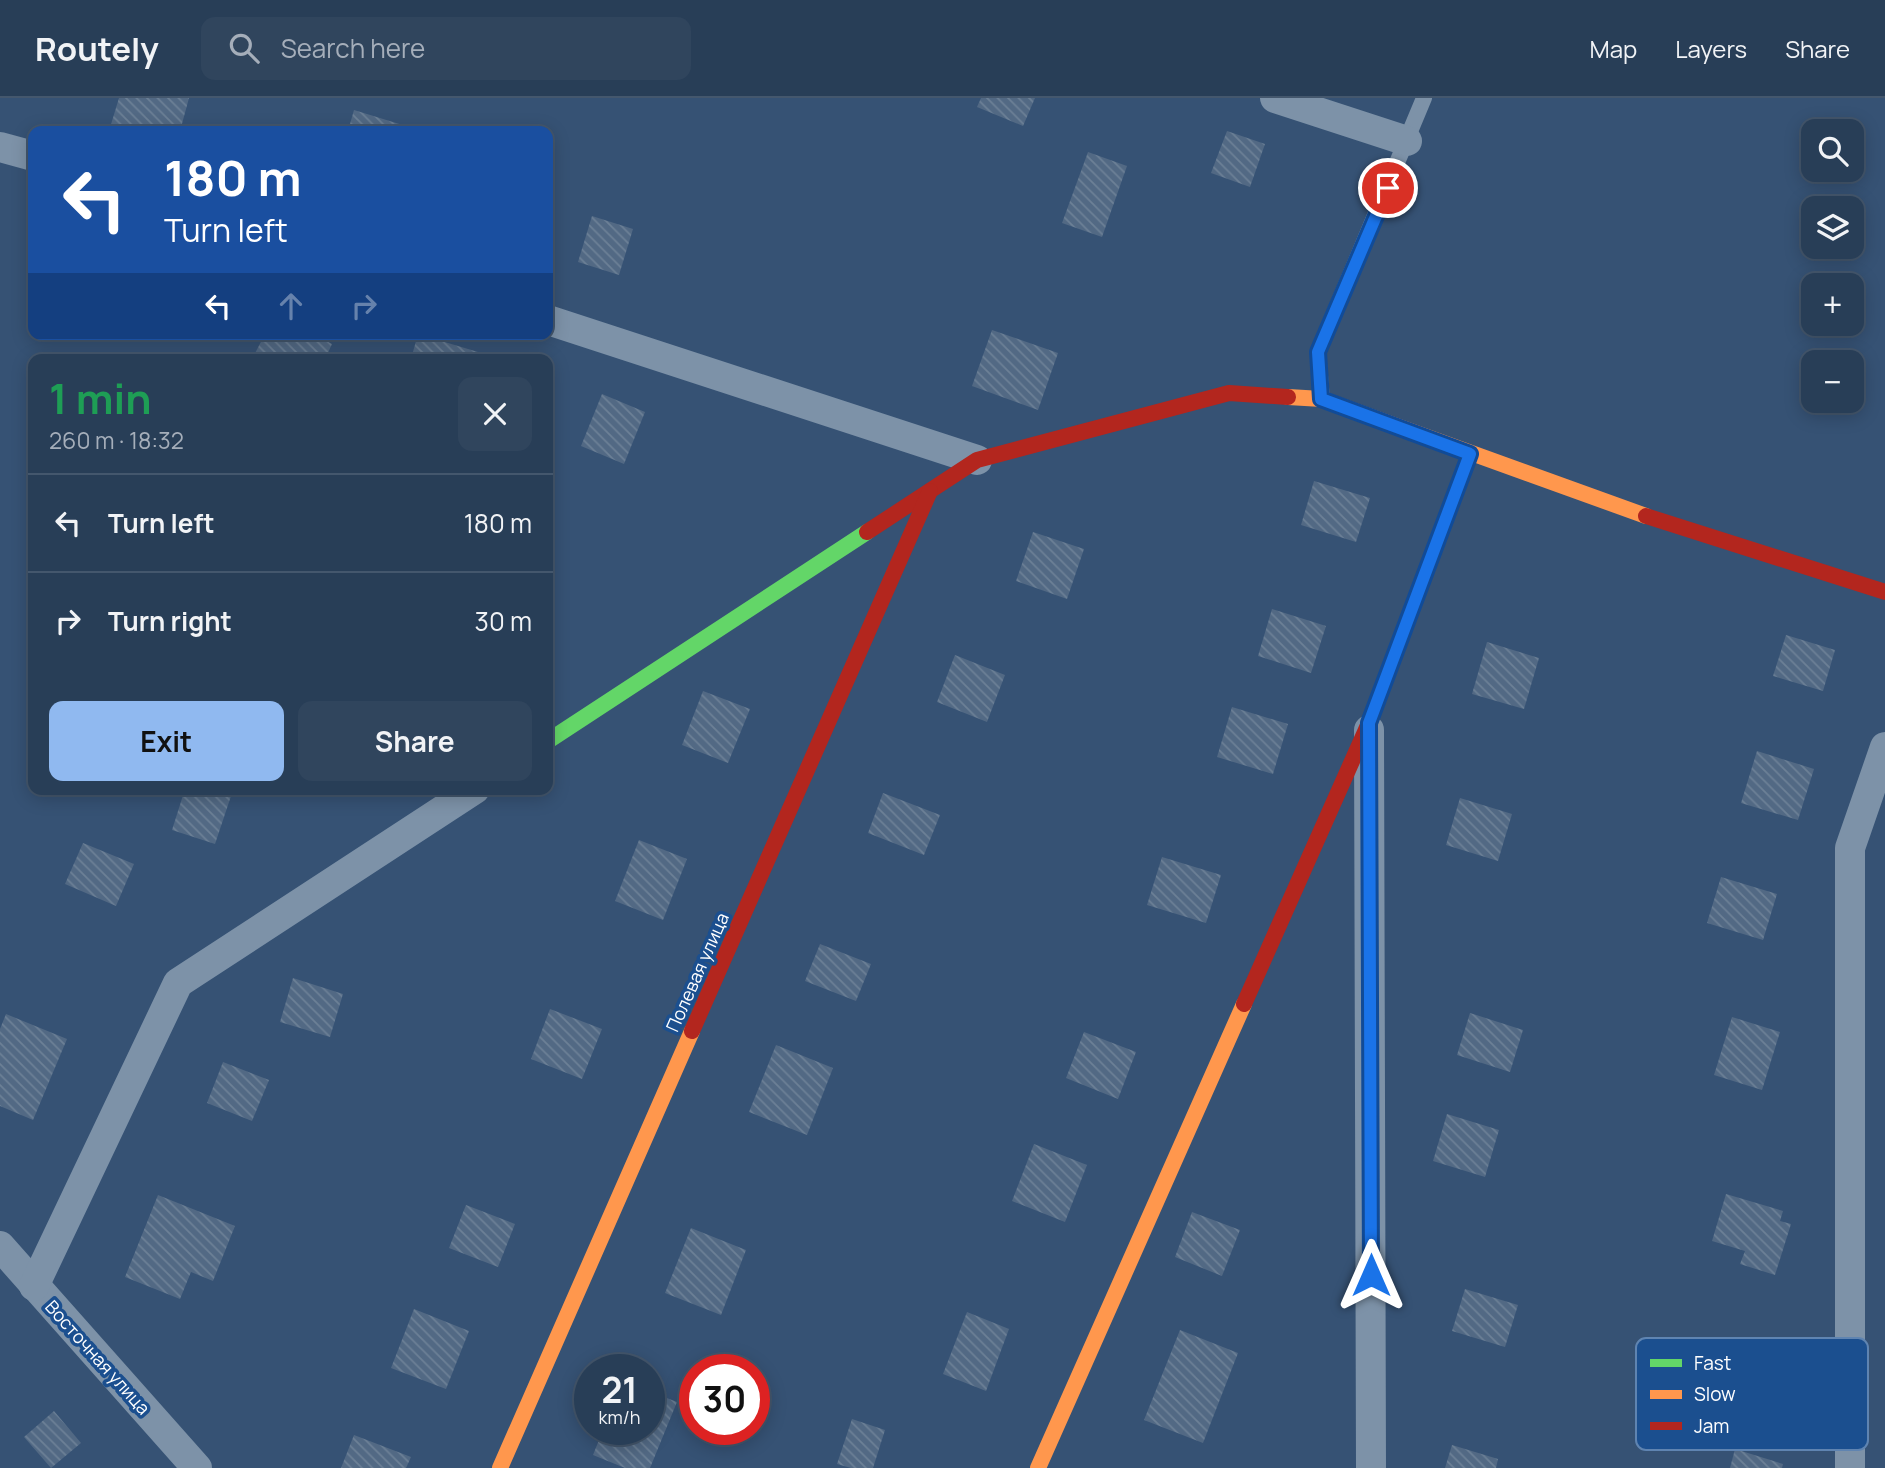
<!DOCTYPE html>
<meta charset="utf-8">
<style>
body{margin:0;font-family:Manrope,sans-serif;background:#30455d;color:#f1f3f6;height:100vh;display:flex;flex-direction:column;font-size:26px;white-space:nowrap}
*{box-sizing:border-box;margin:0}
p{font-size:23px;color:#a5aeba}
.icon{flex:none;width:38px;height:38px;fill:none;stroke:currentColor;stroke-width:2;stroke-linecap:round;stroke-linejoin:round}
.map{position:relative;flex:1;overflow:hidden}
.side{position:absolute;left:28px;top:256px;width:525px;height:441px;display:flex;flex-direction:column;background:#283e57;border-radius:14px;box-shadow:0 4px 18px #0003,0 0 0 2px #44576d}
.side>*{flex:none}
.banner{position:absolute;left:28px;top:28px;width:525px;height:214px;border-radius:14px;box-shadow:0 4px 18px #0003,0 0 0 2px #44576d;background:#1a4fa0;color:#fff;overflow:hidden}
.fabs{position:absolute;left:1801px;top:21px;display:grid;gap:14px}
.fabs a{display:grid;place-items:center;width:63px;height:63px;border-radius:14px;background:#283e57;box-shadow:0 4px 18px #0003,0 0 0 2px #44576d;font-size:35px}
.speed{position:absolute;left:574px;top:1256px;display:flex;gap:14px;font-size:35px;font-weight:700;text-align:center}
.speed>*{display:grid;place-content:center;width:91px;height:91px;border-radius:50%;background:#283e57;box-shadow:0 4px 18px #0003,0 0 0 2px #44576d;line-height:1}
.speed small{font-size:18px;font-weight:400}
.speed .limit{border:10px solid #d22;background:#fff;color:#111}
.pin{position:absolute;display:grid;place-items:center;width:60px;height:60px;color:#fff;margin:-30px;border:4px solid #fff;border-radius:50%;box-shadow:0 2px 7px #0007}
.me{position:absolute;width:77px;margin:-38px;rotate:0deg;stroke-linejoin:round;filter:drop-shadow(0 0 5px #0008)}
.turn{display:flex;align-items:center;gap:24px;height:147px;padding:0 21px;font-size:32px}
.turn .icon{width:91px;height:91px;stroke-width:2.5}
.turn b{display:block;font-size:49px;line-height:60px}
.lanes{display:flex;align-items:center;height:66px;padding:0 21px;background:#0003;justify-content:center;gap:35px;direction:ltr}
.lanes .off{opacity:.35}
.round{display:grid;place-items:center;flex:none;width:74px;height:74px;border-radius:14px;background:#30455d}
.summary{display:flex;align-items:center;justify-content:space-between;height:119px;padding:0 21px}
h1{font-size:42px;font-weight:700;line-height:52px;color:#1e9e55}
.button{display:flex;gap:14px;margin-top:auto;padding:14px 21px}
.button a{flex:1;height:80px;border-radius:14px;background:#90b9f0;color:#111;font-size:28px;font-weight:700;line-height:80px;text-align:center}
.button a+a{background:#30455d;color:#f1f3f6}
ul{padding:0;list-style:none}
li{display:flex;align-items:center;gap:21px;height:98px;padding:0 21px;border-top:2px solid #44576d}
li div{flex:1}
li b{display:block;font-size:26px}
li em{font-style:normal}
header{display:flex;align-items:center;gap:42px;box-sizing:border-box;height:98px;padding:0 35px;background:#283e57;border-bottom:2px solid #44576d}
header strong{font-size:33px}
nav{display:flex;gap:38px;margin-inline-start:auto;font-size:24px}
.search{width:490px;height:63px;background:#30455d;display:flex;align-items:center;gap:18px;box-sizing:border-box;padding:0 24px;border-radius:14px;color:#a5aeba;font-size:26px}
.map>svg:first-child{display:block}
.building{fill:url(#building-back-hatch)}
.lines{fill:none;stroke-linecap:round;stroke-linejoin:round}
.lane{stroke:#7d92a8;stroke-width:16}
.street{stroke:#7d92a8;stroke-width:30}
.fast{stroke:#63d668;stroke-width:16}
.slow{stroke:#ff974d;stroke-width:16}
.jam{stroke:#b3261e;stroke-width:16}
.route-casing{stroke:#114b97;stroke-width:18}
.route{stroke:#1a73e8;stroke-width:12}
.labels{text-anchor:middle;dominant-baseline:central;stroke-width:7;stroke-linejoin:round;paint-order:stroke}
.street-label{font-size:18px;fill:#fff;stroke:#1b4f8f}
.key{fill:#1b4f8f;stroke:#5f84b1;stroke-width:2}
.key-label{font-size:19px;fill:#fff}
</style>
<header>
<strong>Routely</strong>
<div class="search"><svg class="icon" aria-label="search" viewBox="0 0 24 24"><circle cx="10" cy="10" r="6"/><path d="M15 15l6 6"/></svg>Search here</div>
<nav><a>Map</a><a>Layers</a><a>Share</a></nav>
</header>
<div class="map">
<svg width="1885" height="1370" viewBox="0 0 1885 1370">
<defs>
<pattern id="building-back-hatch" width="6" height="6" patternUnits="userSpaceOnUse" patternTransform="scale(1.75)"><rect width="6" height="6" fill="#526984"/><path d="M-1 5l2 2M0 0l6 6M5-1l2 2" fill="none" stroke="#6c8096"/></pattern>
</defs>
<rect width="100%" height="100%" fill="#365274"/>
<g class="building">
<polygon points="119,0 189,0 180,33 109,33"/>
<polygon points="981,0 1035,0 1023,28 977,9"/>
<polygon points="354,12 422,33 348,33"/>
<polygon points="1227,33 1265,46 1250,89 1211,75"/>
<polygon points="1088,54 1127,68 1102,139 1062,125"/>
<polygon points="592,118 633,131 619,177 578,164"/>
<polygon points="992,232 1058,255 1038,312 972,288"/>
<polygon points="265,236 314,236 332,246 325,261 252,261"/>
<polygon points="418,236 488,257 487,261 411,261"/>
<polygon points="602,296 645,314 624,366 581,348"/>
<polygon points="1314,383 1370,400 1356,444 1301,427"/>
<polygon points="1033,434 1084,451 1067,501 1016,483"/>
<polygon points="1272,511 1326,528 1311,575 1258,558"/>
<polygon points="1786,537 1835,552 1823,593 1773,578"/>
<polygon points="1487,544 1539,560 1524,611 1472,596"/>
<polygon points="955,557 1005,577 987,624 937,604"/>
<polygon points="703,593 750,611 728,665 682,647"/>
<polygon points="1232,609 1288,626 1273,676 1217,659"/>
<polygon points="1757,653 1814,671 1798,722 1741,705"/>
<polygon points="185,691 233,692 215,746 172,732"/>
<polygon points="883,695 940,717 924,757 868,735"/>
<polygon points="1460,700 1512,716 1498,763 1446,747"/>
<polygon points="639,742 687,761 663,822 615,803"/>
<polygon points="83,745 134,766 116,808 65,786"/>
<polygon points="1162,759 1221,777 1206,825 1147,807"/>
<polygon points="1721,779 1777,796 1763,842 1707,825"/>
<polygon points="820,846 871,866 856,903 805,883"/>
<polygon points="293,880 343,896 330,939 280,924"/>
<polygon points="550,911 602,931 582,981 531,961"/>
<polygon points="1470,915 1523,932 1510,974 1457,957"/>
<polygon points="6,916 67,941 33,1022 0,1008 0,931"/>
<polygon points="1732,919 1780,934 1762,992 1714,977"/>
<polygon points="1084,934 1136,954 1118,1001 1066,980"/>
<polygon points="776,947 833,970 807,1037 749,1014"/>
<polygon points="223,964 269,982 252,1023 207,1005"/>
<polygon points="1447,1016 1499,1032 1485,1079 1433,1063"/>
<polygon points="1034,1046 1087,1067 1065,1124 1012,1103"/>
<polygon points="1726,1096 1783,1113 1780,1123 1791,1126 1775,1177 1740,1166 1745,1153 1712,1143"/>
<polygon points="158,1097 235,1128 213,1183 191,1174 180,1201 125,1179"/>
<polygon points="466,1107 515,1126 498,1169 449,1150"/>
<polygon points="1192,1114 1240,1132 1222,1178 1175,1159"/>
<polygon points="691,1130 746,1152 721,1217 665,1195"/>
<polygon points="1465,1191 1518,1207 1505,1249 1452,1233"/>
<polygon points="414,1211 469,1233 446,1291 391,1270"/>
<polygon points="967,1214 1009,1231 986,1293 943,1276"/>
<polygon points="1180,1232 1238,1255 1203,1345 1144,1322"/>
<polygon points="649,1293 677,1304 650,1370 625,1370 593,1357 603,1332 649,1332"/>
<polygon points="54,1313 81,1345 51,1370 24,1339"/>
<polygon points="852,1321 885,1332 873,1370 851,1370 837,1366"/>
<polygon points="354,1337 411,1359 406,1370 341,1370"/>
<polygon points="1452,1347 1498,1361 1496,1370 1445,1370"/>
<polygon points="1735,1351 1783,1366 1782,1370 1730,1370"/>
</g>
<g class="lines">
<polyline class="lane" points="1322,301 1318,254 1424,0"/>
<g class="street">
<polyline points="1275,0 1407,43"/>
<polyline points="0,49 33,58"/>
<polyline points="548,222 977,362"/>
<polyline points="1369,632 1371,1370"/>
<polyline points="0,1148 197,1370"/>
<polyline points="34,1188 178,885 475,691"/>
<polyline points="1850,1370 1850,750 1885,649"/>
</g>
<polyline class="fast" points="548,643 867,434"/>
<g class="slow">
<polyline points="1288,299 1322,301 1646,418"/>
<polyline points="500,1370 692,933"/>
<polyline points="1038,1370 1244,906"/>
</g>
<g class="jam">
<polyline points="1646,418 1885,494"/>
<polyline points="867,434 977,362 1229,295 1288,299"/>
<polyline points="1244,906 1369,625 1470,356"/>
<polyline points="692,933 930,393"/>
</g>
</g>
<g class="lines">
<g class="route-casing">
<polyline id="route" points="1371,1177 1369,625 1470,356 1321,301 1318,254 1388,90"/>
</g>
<use href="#route" class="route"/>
</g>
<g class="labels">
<g class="street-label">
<text transform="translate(697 874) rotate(-66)">Полевая улица</text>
<text transform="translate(98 1259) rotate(48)">Восточная улица</text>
</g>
</g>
<rect x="1636" y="1240" width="232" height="112" rx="10" class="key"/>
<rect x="1650" y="1261" width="32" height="8" fill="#63d668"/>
<rect x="1650" y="1292" width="32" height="9" fill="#ff974d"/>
<rect x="1650" y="1324" width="32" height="8" fill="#b3261e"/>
<g class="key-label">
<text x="1694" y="1272">Fast</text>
<text x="1694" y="1303">Slow</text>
<text x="1694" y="1335">Jam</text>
</g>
</svg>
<div class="fabs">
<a><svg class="icon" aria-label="search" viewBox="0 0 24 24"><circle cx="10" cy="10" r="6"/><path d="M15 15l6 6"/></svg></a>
<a><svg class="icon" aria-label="layers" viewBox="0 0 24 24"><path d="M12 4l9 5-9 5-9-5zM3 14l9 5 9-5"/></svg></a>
<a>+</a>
<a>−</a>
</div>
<div class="speed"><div>21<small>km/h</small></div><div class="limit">30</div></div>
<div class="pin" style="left:1388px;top:90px;background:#d93025"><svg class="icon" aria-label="arrive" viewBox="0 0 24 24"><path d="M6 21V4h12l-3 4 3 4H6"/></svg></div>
<svg class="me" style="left:1371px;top:1177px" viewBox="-20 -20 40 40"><path d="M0-17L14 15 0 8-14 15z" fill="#1a73e8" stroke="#fff" stroke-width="4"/></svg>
<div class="banner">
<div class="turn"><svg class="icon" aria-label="left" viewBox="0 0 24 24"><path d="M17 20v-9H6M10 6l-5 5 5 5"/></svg><div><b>180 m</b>Turn left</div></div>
<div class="lanes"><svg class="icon" aria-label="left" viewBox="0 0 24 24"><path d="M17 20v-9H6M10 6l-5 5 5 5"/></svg><svg class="icon off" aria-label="ahead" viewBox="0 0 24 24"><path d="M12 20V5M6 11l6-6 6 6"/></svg><svg class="icon off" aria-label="right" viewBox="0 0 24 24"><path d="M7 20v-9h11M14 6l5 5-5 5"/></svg></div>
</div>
<section class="side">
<div class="summary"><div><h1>1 min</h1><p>260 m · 18:32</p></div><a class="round"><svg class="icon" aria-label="close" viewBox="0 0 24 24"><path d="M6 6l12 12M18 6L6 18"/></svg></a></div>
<ul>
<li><svg class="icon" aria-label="left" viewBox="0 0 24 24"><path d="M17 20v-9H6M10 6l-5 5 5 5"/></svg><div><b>Turn left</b></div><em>180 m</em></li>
<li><svg class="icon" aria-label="right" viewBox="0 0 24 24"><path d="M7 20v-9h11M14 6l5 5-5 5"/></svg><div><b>Turn right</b></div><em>30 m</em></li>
</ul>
<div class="button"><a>Exit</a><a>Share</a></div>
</section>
</div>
